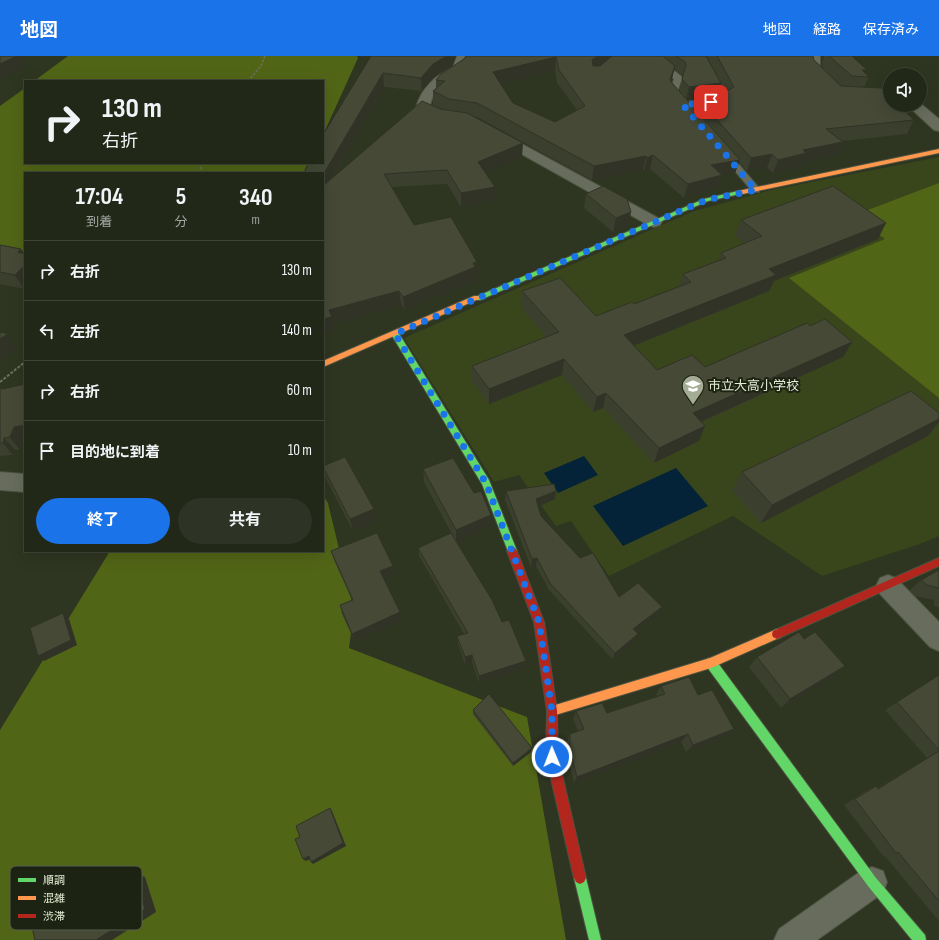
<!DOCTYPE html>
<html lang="ja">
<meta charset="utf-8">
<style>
body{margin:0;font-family:"Sofia Sans Condensed","Noto Sans JP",sans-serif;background:#2e3425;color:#f1f3f6;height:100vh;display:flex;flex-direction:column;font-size:15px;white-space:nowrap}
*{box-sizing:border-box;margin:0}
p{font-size:13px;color:#a2a6a2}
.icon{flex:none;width:22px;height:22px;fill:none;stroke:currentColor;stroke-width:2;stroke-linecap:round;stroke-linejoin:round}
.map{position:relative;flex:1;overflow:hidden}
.sheet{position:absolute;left:24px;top:116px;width:300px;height:380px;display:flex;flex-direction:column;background:#222818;border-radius:0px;box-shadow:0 4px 16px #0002,0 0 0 1px #3f4437}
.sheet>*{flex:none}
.hud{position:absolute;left:24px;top:24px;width:300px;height:84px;border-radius:0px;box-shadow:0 4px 16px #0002,0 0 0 1px #3f4437;background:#222818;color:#f1f3f6;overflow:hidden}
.buttons{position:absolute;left:883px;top:12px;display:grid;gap:8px}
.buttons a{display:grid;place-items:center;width:44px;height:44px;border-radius:50%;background:#222818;box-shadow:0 4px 16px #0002,0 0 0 1px #3f4437;font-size:20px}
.pin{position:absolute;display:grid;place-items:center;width:34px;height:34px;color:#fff;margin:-17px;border-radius:8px;box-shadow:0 2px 6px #0006}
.me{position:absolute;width:44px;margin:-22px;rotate:359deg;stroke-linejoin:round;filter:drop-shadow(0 0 3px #0008)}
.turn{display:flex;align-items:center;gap:14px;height:84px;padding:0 12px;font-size:18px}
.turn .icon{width:52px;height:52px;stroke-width:2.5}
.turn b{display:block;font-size:28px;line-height:34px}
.eta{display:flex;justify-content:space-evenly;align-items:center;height:68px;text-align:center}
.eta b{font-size:24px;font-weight:700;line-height:28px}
.cta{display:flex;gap:8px;margin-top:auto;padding:8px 12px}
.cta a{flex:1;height:46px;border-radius:24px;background:#1a73e8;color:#fff;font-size:16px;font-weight:700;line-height:46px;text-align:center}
.cta a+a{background:#2e3425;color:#f1f3f6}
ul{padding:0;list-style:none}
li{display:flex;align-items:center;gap:12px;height:60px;padding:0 12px;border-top:1px solid #3f4437}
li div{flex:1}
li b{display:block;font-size:15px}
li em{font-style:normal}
header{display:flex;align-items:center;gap:24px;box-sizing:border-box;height:56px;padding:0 20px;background:#1a73e8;color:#fff}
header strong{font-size:19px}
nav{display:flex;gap:22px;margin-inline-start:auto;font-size:14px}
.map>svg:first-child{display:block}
.built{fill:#39461b}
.green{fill:#516517}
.water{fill:#042338}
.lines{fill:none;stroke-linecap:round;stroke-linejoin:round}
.lane-casing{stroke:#4b523f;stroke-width:2}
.street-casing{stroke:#4b523f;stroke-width:2}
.fast-casing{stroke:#4b523f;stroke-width:2}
.slow-casing{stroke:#4b523f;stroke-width:2}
.jam-casing{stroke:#4b523f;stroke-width:2}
.path-far1{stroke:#6c7062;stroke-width:1.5;stroke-dasharray:2.5 1.5;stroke-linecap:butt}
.path{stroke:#6c7062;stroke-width:2;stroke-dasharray:3 1.5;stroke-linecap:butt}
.lane{fill:#676c5c;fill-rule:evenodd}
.street{fill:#676c5c;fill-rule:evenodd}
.fast{fill:#63d668;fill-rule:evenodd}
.slow{fill:#ff974d;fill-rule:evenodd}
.jam{fill:#b3261e;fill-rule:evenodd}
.wall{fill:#3b3f2e;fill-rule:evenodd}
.shaded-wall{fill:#303326}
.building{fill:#454936;stroke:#303326;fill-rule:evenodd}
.route{stroke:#1a73e8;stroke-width:7;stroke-dasharray:0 12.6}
.labels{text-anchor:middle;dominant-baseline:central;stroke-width:4;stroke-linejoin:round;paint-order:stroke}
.poi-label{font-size:13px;fill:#e3ecd5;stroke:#1d2312;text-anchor:start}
.key{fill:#1d2312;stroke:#585f4c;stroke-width:1}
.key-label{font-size:11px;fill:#e3ecd5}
</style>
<header>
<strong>地図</strong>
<nav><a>地図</a><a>経路</a><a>保存済み</a></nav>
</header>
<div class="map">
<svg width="939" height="884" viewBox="0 0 939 884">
<rect width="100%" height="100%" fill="#2e3520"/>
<polygon class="built" points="939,101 939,480 920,488 822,520 733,460 609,520 571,465 556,470 519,419 494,426 404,282 694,155 771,134"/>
<g class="green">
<polygon points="68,0 357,0 358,2 323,79 323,25 34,25"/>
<polygon points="25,32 25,107 310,107 305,117 25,117 25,204 0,197 0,50"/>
<polygon points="939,127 939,342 789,222 885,183 852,160"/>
<polygon points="323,439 328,447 354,555 349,592 527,661 566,884 0,884 0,674 110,495 323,495"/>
</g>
<g class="water">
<polygon points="584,400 598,419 558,437 544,417"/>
<polygon points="676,412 708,450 623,490 593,450"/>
</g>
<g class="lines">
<g class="lane-casing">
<g id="lane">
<path d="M638,0C656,0 668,10 681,20L682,22L677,37L685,46L720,42L697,0H705L729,44L725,46L680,51L669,37L674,23L661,12Z"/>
<polygon points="726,96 729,97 759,132 759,136 753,136 723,101 723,97"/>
</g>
</g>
<g class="street-casing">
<g id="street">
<path d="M457,0H469L463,16L440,30L434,37L430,49L450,58L452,61L450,64H440L418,54L416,51C422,31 435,20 453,11Z"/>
<polygon points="808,0 820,0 820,12 836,28 834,31 824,31 810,16 808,13"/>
<polygon points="920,47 939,63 939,75 934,74 907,49 920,49"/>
<polygon points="496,74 660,163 662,166 660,169 654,171 648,169 491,81 489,78 491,75"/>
<polygon points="0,416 25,418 25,436 0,434"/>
<polygon points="888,519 896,522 939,566 939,595 930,591 880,538 876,530 880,522"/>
<polygon points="872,811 883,815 887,826 883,837 817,884 774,884 779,873 861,815"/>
</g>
</g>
<g class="fast-casing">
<g id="fast">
<polygon points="738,135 741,137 740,138 708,145 480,244 477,244 473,242 704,143"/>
<polygon points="395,275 398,276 489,424 517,495 515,498 512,499 509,498 482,428 391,278"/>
<polygon points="711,602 715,603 876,822 925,879 926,884 912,884 868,830 707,611 706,607 707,603"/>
<polygon points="580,816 584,818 586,822 601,884 589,884 574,822 576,818"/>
</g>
</g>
<g class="slow-casing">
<g id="slow">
<polygon points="939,93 939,97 738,139 735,137 738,135"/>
<polygon points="474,240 477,240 481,242 323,311 323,305"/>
<polygon points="777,573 781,575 782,578 781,581 711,612 552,660 548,659 547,655 548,651 552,650 710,602"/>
</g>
</g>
<g class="jam-casing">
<g id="jam">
<polygon points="512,491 515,492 517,495 544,566 557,655 558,701 586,822 584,826 580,828 576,826 574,822 546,701 547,655 534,566 507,495 509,492"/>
<polygon points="939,502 939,510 781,581 777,583 773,581 772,578 773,575"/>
</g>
</g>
<g class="path-far1">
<polyline points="248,25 261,10 265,0"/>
<polyline points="200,107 202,117"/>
</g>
<polyline class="path" points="0,326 25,306"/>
<use href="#lane" class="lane"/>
<use href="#street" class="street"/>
<use href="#fast" class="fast"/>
<use href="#slow" class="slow"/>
<use href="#jam" class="jam"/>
</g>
<g class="wall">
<path d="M371,0L452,10L434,21L422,35L384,31L332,122L440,53H443L433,49V35L436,33V24L464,3L466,0H706L721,27L719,36L725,35L707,0H813L814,4L822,11V6L824,0H852L865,17L869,21L864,31L914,64L907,78L842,85L843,86L837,99L802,107L800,111L773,117L767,112L747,115L739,106L735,117L722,120L718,132L684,142L650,113L644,116L643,113L592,124L477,61L473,60L522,101L485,116L494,144L461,151L447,128L392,131L414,169L477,206V220H475V225L405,254L401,248L334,268L335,274L323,278V117L324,77ZM555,14L557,27L577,54L555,66L513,47L500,27ZM674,14L682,19L683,21L679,35L671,26ZM825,14L842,30H841ZM694,43L692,50L687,44Z"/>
<polygon points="586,138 628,170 613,176 584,152"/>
<polygon points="741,164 878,183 774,225 769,235 634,290 657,314 705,311 810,270 852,286 843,301 702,366 699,385 654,407 603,352 593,356 562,319 489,348 472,325 472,310 547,281 521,252 522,235 596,260 634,248 679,230 683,218 718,205 721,197 744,187 735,180"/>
<polygon points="0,189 21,193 24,197 25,198 25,231 24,233 0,228"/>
<polygon points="0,332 24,383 20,394 15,394 13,399 0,400"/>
<polygon points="928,380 761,467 732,435 742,416"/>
<polygon points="323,410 376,465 353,475 326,423 323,412"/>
<polygon points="423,413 474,437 491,459 490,471 456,486 502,566 526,605 525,612 479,627 472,606 465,609 458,588 457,580 464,578 419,500 418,492 455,484 424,426"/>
<polygon points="506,435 555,443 538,450 541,460 580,502 619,541 658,558 636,575 635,585 612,603 549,534 536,510 531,511 505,444"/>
<polygon points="331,495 395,519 384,523 400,556 401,564 355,586 342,558 340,549 352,544 334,504"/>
<polygon points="939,514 939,552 934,550 934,544 915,540 910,534 921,524"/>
<polygon points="757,601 834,620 781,652 749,611"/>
<polygon points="939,619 939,864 938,864 885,800 884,801 844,749 864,736 876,730 878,732 927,702 885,654"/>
<polygon points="661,630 698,639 734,673 726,681 686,696 681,686 574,727 568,701 567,685 570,678 578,675 573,663 576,655 607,657 657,640 656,638"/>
<polygon points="473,654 531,696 513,710 473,658"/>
</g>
<g class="shaded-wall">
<polygon points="17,0 21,0 26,10 0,22 0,8"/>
<polygon points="447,0 456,0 452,10 434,21 422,35 421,22 433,8"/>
<polygon points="597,0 613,0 590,17 592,4"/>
<polygon points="556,1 555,14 492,29 493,16"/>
<polygon points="675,10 672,23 668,36 670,23"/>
<polygon points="862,14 867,14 864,21"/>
<polygon points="383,17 384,31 323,137 323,119"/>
<polygon points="721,27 718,41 695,39 694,43 686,44 689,31"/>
<polygon points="843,86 837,99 802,107 800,111 773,117 778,104 803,94"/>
<polygon points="523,87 522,101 478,120 478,106"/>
<polygon points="772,98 767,112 747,115 751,102"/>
<polygon points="653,99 650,113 644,116 647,102"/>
<polygon points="646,100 643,113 592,124 594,110"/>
<polygon points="740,104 735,117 722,120 718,132 684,142 688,128 711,109"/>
<polygon points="495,131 494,144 461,151 461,137"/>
<polygon points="631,156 628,170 613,176 616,162"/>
<polygon points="886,167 878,183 774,225 769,235 620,295 624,279 769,213"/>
<polygon points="21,193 25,200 18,196"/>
<polygon points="477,206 477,220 475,220 475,225 405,254 403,241 473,207"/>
<polygon points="25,209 25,231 24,233 15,219"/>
<polygon points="399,235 401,248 334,268 335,274 323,278 323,263 329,254"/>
<polygon points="8,278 17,292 0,303 0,283"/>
<polygon points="852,286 843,301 687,372 693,357"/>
<polygon points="564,303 562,319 489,348 489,333"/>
<polygon points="606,337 603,352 593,356 597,341"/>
<polygon points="939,363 939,366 928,380 761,467 772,449"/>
<polygon points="25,369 25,383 24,383 20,394 10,381 14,371"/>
<polygon points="705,370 699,385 654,407 659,392"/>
<polygon points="4,382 15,394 13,399 3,387"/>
<polygon points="556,435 555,443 535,452 536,443"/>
<polygon points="374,453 376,465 353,475 350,463"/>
<polygon points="491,459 490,471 456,486 456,474"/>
<polygon points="537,502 536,510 531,511 532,503"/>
<polygon points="393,510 395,519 382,524 380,515"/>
<polygon points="662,551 658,558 630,580 633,573"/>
<polygon points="400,556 401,564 355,586 352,578"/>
<polygon points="63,557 69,563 77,589 44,605 38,600"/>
<polygon points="638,578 635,585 612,603 615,597"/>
<polygon points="472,599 472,606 465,609 465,601"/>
<polygon points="526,605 525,612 479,627 479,620"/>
<polygon points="845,610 834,620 781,652 790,643"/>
<polygon points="734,673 726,681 686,696 693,689"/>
<polygon points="688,678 681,686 574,727 577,721"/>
<polygon points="532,692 531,696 513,710 513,707"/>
<polygon points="330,752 332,755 346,790 313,808 311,806"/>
<polygon points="309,800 311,803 306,805 303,803"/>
<polygon points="134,817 145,821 156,856 112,884 96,884"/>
<polygon points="56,829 69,833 76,862 62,859"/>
</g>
<g class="building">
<polygon points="0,0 17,0 0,8"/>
<polygon points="371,0 447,0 433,8 421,22 383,17 323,119 323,117 304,117 308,107 323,107 323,77 324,77"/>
<path d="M466,0H597L592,4L593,10H600L612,0H663L675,10L670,23L672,27L740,104L711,109L722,119L688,128L653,99L647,102L646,100L594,110L477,47L449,43L433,35L445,25L436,24L441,18L464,3ZM556,1L559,14L585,50L555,66L513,47L493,16Z"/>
<polygon points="676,0 706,0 721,27 689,31 682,23 686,9 685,6"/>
<polygon points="717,0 813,0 814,4 841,30 881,32 890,41 890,49 898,49 914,64 826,73 843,86 803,94 806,97 778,104 772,98 751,102 695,39 729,34 734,31"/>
<polygon points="829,0 852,0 867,14 862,14 869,21 852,20"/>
<polygon points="422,45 440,53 467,57 523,87 478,106 495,131 461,137 447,114 384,118 414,169 451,161 477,206 473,207 475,211 403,241 399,235 329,254 332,261 323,263 323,130"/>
<polygon points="603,130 627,143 631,156 616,162 586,138"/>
<polygon points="833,130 886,167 769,213 776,219 624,279 657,314 692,299 705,311 807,267 810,270 825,263 852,286 693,357 705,370 659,392 606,337 597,341 564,303 489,333 472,310 559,276 522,235 560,222 596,260 632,246 634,248 691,226 683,218 726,202 721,197 762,180 741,164"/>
<polygon points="0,189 21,193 18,196 25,198 25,209 15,219 0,216"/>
<polygon points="0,276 8,278 0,283"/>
<polygon points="25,328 25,369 14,371 10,381 4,382 3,387 0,387 0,332 3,333"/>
<polygon points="911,335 939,357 939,363 772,449 742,416"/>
<polygon points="345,401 374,453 350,463 323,411 323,410"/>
<polygon points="453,402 474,437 481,435 491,459 456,474 423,413"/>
<polygon points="554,428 556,435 536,443 541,460 580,502 593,497 619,541 638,527 662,551 633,573 638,578 615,597 550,527 537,502 532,503 506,435"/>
<polygon points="377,477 393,510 380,515 400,556 352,578 340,549 353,544 331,495"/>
<polygon points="451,477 492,544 502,566 509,564 526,605 479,620 472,599 465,601 457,580 468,577 418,492"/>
<polygon points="939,514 939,532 927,529 921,524"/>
<polygon points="63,557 71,584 38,600 30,572"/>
<polygon points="799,576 804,583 815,576 845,610 790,643 757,601"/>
<polygon points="939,619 939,694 897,646"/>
<polygon points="689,621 698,639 712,634 734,673 693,689 688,678 577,721 570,694 570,678 584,673 576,655 602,647 607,657 665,638 661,630"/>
<polygon points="489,638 532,692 513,707 473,654"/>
<polygon points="939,695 939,845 898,796 896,797 855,743 876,730 878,733"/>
<polygon points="330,752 343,787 311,806 309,800 303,803 295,783 300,781 296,770"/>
<polygon points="134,817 145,853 96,884 35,884 26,846 56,829 62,859"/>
</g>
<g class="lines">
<polyline class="route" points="552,701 552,655 539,566 486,427 395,278 706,144 756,134 683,49 711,46"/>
</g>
<defs>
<g id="school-pin" transform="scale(1.15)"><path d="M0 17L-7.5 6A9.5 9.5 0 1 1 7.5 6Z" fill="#a4ac96" stroke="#1d2312"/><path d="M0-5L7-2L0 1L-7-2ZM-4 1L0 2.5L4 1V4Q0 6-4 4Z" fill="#fff"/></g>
</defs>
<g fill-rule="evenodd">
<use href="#school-pin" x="693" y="330"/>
</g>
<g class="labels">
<g class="poi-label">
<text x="708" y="330">市立大高小学校</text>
</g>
</g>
<rect x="10" y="810" width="132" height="64" rx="6" class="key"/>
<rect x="18" y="822" width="18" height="4" fill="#63d668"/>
<rect x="18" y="840" width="18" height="4" fill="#ff974d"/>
<rect x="18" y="858" width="18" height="4" fill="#b3261e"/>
<g class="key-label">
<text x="43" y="828">順調</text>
<text x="43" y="846">混雑</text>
<text x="43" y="864">渋滞</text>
</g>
</svg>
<div class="buttons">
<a><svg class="icon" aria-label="sound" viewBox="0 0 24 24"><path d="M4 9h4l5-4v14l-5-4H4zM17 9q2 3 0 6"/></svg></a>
</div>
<div class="pin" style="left:711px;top:46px;background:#d93025"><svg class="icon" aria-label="arrive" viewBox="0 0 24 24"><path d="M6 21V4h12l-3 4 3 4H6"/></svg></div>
<svg class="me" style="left:552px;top:701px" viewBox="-20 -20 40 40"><circle r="17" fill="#1a73e8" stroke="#fff" stroke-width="3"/><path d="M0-11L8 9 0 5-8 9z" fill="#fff"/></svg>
<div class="hud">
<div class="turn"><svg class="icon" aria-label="right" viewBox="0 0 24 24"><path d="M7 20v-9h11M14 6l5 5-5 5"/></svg><div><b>130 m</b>右折</div></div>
</div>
<section class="sheet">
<div class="eta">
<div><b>17:04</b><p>到着</p></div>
<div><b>5</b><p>分</p></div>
<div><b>340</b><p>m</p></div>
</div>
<ul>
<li><svg class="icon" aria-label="right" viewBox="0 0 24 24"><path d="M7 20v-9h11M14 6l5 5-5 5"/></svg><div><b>右折</b></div><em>130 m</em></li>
<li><svg class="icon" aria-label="left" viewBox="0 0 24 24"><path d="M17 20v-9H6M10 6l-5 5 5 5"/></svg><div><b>左折</b></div><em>140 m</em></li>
<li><svg class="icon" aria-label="right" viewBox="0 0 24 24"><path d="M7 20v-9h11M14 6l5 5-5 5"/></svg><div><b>右折</b></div><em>60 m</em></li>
<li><svg class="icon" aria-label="arrive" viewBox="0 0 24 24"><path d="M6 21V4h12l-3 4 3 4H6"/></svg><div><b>目的地に到着</b></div><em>10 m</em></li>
</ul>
<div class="cta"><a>終了</a><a>共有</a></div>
</section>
</div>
